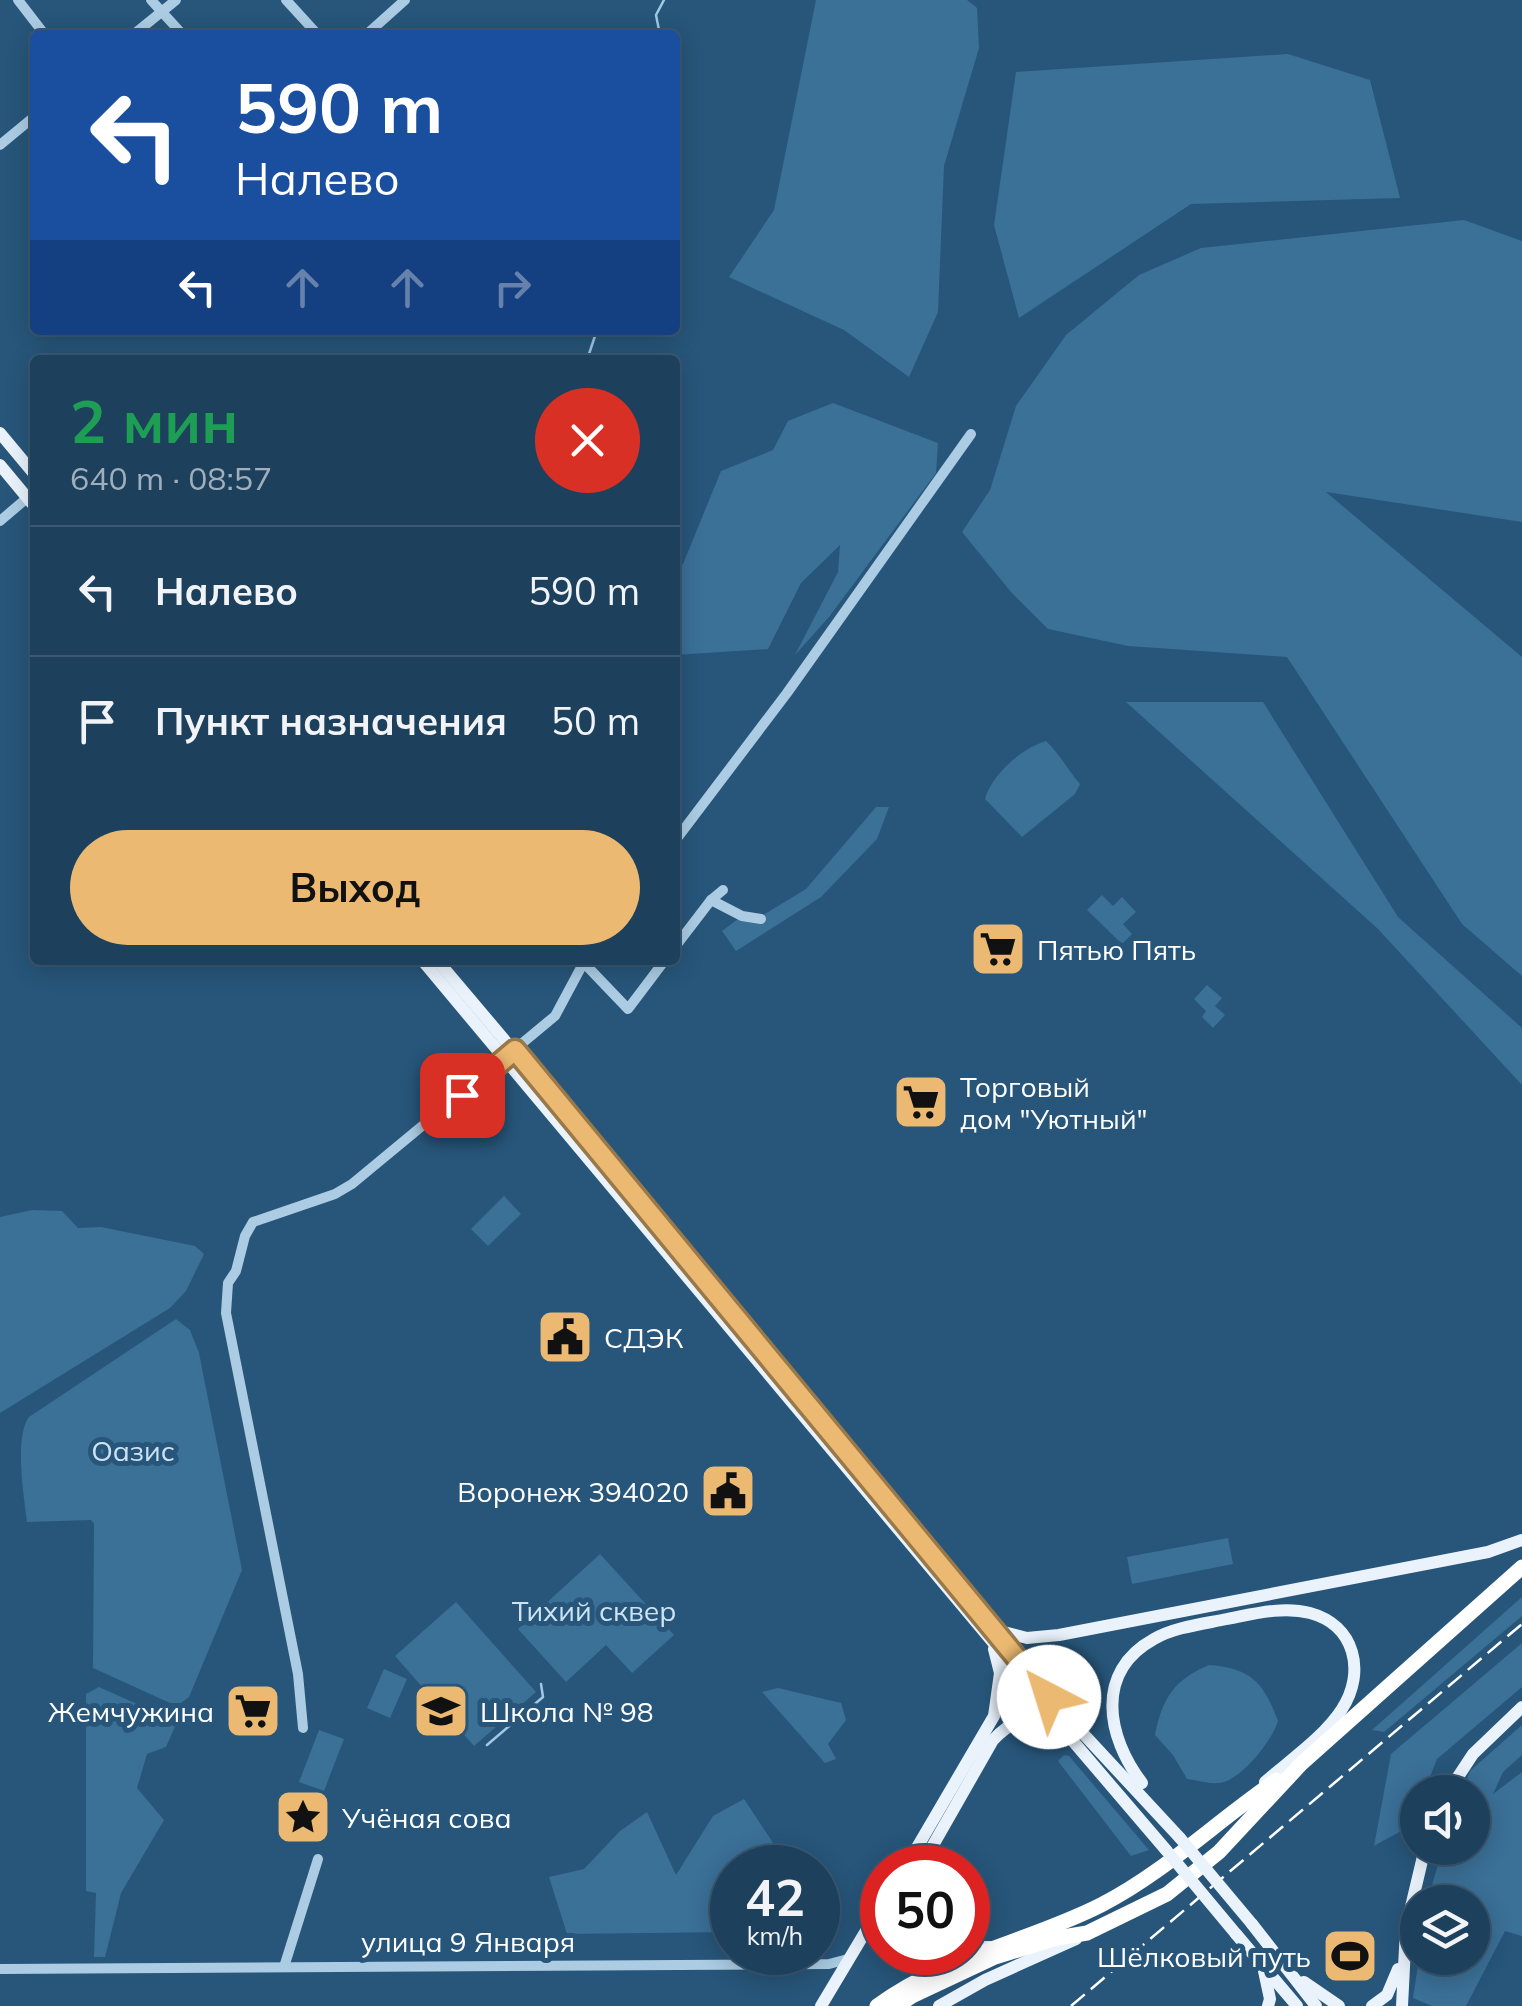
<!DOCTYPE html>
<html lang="ru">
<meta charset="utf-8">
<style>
body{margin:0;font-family:Mulish,sans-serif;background:#2a4b65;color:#f1f3f6;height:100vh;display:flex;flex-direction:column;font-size:38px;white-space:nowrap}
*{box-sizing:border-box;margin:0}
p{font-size:32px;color:#a0afbb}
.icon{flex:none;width:55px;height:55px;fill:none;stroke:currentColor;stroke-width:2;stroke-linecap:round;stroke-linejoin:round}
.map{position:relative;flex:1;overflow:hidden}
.panel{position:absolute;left:30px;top:355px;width:650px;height:610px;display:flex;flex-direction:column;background:#1d405c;border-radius:10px;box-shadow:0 5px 25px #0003,0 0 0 2px #3b5972}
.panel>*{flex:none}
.top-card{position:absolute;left:30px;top:30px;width:650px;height:305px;border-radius:10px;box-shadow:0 5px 25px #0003,0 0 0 2px #3b5972;background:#1a4fa0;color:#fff;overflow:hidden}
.tools{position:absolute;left:1400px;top:1775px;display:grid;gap:20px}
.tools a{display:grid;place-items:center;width:90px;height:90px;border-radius:50%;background:#1d405c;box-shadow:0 5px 25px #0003,0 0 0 2px #3b5972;font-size:50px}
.speed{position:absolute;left:710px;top:1845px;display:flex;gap:20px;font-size:50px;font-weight:700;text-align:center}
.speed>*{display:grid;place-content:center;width:130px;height:130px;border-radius:50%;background:#1d405c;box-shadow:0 5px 25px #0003,0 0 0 2px #3b5972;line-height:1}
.speed small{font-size:25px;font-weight:400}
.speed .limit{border:15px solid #d22;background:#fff;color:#111}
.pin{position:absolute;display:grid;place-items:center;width:85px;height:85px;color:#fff;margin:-42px;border-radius:20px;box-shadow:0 5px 15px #0006}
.me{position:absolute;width:110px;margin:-55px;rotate:320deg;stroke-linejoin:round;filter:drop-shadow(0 0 8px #0008)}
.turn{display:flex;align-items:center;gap:35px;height:210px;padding:0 40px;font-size:45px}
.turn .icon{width:130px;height:130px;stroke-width:2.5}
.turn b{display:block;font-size:70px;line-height:85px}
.lanes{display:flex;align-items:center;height:95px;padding:0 40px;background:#0003;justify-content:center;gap:50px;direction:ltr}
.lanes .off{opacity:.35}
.round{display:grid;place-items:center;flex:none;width:105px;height:105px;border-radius:52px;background:#2a4b65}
.overview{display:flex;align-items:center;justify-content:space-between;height:170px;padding:0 40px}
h1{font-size:60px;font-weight:700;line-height:75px;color:#1e9e55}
.primary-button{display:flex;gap:20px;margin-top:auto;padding:20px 40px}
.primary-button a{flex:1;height:115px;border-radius:60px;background:#ebb971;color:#111;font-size:40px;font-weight:700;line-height:115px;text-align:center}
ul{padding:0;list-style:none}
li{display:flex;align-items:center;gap:30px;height:130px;padding:0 40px;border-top:2px solid #3b5972}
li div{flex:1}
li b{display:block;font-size:38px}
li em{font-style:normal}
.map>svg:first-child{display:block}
.green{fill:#3b7097}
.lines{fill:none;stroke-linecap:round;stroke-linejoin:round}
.stream{stroke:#a0c8e4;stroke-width:2.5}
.minor{stroke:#abcce3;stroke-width:10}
.major{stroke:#eaf3fc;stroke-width:12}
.highway{stroke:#fff;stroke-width:15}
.rail{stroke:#fff;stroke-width:2.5;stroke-dasharray:18 8;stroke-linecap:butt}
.major-bridge{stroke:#eaf3fc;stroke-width:12}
.route-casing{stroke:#997849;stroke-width:25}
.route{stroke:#ebb971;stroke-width:18}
.labels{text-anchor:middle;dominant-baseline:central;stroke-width:10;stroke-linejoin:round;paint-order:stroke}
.poi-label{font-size:28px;fill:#fff;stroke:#27567a;text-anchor:start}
.park-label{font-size:28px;fill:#cde3f3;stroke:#27567a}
.street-label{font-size:28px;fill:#fff;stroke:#27567a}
</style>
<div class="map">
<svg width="1522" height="2006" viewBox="0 0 1522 2006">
<rect width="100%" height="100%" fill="#27567a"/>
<g class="green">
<polygon points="816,0 967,0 977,8 979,48 944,166 938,312 909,377 844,330 729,277 774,210"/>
<polygon points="1288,54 1370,80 1400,198 1191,204 1019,318 994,225 1016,72"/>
<polygon points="1464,220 1522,241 1522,522 1326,492 1522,657 1522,976 1462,924 1287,657 1128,646 1048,629 1011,592 962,532 990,490 1016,406 1066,335 1139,275 1201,248"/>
<polygon points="833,403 938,443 936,473 829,617 795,655 838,572 840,545 801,583 768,649 675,655 675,571 683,564 721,471 773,450 788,421"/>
<polygon points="1126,702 1263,702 1398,917 1522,1028 1522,1085 1378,929"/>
<path d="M1046,741C1060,754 1067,769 1080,784L1075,794L1022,837L985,799C992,774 1022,748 1046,741Z"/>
<polygon points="876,807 889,807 877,839 821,897 736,951 722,931 742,916 755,920 806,889"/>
<polygon points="1102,895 1113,906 1122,897 1136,912 1123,924 1132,934 1122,944 1087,910"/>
<polygon points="1207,985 1222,998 1215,1006 1225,1015 1213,1028 1202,1017 1206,1011 1194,999"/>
<polygon points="504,1196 521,1214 488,1246 471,1229"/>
<polygon points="32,1210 62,1211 78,1228 101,1227 195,1246 204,1254 186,1291 170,1308 0,1413 0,1217"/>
<path d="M176,1319L190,1330L199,1353L242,1570L189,1697L181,1703H170L93,1668L94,1524L91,1520L27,1522C24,1497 14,1437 29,1417Z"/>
<polygon points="1228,1538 1233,1564 1132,1584 1127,1557"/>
<polygon points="600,1554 674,1635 632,1673 606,1645 566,1682 518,1629"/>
<polygon points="1522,1597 1522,1616 1384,1732 1372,1730"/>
<polygon points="456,1602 536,1692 474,1746 395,1656"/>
<path d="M1522,1643V1687L1437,1759L1424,1792H1418C1418,1829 1403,1829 1374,1846L1391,1754Z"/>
<path d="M1209,1665C1251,1668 1264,1683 1278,1721C1272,1741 1241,1781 1219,1783C1209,1784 1197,1780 1187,1779L1173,1755L1155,1735C1162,1698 1175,1679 1209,1665Z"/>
<polygon points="384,1669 407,1679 390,1718 367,1708"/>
<polygon points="99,1687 177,1722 166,1747 147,1754 137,1788 164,1820 121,1893 105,1957 94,1957 96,1893 86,1891 86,1694"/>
<polygon points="778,1688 841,1703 846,1720 828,1744 836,1759 825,1763 762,1692"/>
<polygon points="1522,1725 1522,1755 1503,1772 1493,1794 1522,1772 1522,1936 1505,1931 1466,2006 1432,2006 1413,1998 1419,1958 1472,1958 1472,1902 1427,1902 1443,1848 1472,1848 1472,1792 1462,1792 1470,1771"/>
<polygon points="319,1730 344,1739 324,1791 299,1782"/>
<polygon points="1064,1755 1069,1756 1149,1850 1131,1856 1058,1761"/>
<polygon points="744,1799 789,1867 732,1868 732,1932 567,1934 549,1877 584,1869 620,1831 647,1812 676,1875 713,1816"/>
</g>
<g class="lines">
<g class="stream">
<polyline points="660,35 656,15 664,0"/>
<polyline points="587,360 597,330"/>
<polyline points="487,1745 543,1697 541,1684"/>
</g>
<g class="minor">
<polyline points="18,0 45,35"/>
<polyline points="151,0 183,35"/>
<polyline points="286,0 318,35"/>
<polyline points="133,35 176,0"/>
<polyline points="366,35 405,0"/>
<polyline points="0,145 35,116"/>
<polyline points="0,521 27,498"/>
<polyline points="675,841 787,693 971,434"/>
<polyline points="711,900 723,890"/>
<polyline points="675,947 711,900 742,916 761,919"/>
<polyline points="583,962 628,1009 665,960"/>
<polyline points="303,1728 298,1674 226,1313 228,1283 236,1271 245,1236 253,1222 335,1194 352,1184 555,1016 585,960"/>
<polyline points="284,1967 318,1859"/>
<polyline points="0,1969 829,1964 848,1959"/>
</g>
<g class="major">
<polyline points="0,433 35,475"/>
<polyline points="0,465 35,507"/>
<polyline points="422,960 1001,1652 1019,1678 1166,1850"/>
<polyline points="437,960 722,1298 1025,1671 1180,1838"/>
<polyline points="996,1630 1027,1638 1059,1635 1488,1552 1522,1540"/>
<path d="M1142,1783C1107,1737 1094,1672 1154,1639C1175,1627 1203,1624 1227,1619C1253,1614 1283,1606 1310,1613C1355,1625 1366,1672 1342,1709C1324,1737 1290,1760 1265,1782"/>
<polyline points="1448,1792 1473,1754 1522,1707"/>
<polyline points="905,1868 994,1716 1000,1673 994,1649"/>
<path d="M920,1868L993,1740C1014,1718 1033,1712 1059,1729"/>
<polyline points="1252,1924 1316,2006"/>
<polyline points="1236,1934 1297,2006"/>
<polyline points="968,1947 990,1947"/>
<polyline points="1264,1971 1270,1999 1268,2006"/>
<polyline points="1304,1982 1339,2006"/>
<polyline points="821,2006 882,1904"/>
<polyline points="939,2006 985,1980 1076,1939"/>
<polyline points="1372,2006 1387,1995 1398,1969"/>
<polyline points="1402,2006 1406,1928 1425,1848"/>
</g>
<g class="highway">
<path d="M877,2006C947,1955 1026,1943 1101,1905C1164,1873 1218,1820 1277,1780"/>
<polyline points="897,2006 912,1996 995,1957 1057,1938 1087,1933 1167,1894 1219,1852 1301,1764 1522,1567"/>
</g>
<polyline class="rail" points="1071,2006 1522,1624"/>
<g class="major-bridge">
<polyline points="1180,1838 1252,1924"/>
<polyline points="1166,1850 1236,1934"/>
</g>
</g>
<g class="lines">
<g class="route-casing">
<polyline id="route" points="462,1095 515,1050 1049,1697"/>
</g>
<use href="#route" class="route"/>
</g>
<defs>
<g id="supermarket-square" transform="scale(2.875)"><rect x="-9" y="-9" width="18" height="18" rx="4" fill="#ebb971" stroke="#27567a"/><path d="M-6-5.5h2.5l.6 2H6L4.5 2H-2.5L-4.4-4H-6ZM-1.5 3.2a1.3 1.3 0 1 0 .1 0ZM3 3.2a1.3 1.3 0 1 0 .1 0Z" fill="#111"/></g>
<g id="civic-square" transform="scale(2.875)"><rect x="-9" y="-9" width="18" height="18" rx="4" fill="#ebb971" stroke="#27567a"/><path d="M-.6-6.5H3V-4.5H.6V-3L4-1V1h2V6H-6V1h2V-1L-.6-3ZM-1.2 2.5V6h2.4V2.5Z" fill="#111"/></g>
<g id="school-square" transform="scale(2.875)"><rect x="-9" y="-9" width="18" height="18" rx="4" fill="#ebb971" stroke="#27567a"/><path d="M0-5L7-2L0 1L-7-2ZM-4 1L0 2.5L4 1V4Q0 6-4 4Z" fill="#111"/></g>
<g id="sight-square" transform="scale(2.875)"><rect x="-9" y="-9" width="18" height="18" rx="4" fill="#ebb971" stroke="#27567a"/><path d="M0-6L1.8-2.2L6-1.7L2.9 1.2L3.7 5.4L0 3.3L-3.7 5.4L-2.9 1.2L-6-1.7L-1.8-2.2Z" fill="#111"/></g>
<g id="stadium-square" transform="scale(2.875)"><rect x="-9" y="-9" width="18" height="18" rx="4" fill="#ebb971" stroke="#27567a"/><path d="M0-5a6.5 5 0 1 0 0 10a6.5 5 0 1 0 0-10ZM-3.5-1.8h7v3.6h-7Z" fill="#111"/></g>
</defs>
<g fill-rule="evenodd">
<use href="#supermarket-square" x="998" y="949"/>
<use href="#supermarket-square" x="921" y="1102"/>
<use href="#civic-square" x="565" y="1337"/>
<use href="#civic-square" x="728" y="1491"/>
<use href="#supermarket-square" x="253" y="1711"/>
<use href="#school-square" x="441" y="1711"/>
<use href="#sight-square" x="303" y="1817"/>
<use href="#stadium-square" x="1350" y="1956"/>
</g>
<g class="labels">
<g class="poi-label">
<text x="1037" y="949">Пятью Пять</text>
<text x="960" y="1086">Торговый<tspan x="960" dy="32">дом "Уютный"</tspan></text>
<text x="604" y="1337">СДЭК</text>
<text x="689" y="1491" text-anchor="end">Воронеж 394020</text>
<text x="214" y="1711" text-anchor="end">Жемчужина</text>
<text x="480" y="1711">Школа № 98</text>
<text x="342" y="1817">Учёная сова</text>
<text x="1311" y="1956" text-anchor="end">Шёлковый путь</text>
</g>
<g class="park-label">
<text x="133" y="1450">Оазис</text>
<text x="594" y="1610">Тихий сквер</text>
</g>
<g class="street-label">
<text x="468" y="1941">улица 9 Января</text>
</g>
</g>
</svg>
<div class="tools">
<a><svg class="icon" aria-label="sound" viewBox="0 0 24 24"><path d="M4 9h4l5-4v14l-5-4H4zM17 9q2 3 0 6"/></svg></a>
<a><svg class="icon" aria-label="layers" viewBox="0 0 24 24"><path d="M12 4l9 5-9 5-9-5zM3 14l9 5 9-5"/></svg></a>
</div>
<div class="speed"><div>42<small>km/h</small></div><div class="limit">50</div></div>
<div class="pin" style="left:462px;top:1095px;background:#d93025"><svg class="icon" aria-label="arrive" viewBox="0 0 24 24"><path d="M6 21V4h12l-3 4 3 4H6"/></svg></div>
<svg class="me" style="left:1049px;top:1697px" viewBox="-20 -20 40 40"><circle r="19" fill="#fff"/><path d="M0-13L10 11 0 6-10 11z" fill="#ebb971"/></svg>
<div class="top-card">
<div class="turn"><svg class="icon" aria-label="left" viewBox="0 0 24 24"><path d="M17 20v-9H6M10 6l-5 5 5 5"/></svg><div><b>590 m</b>Налево</div></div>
<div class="lanes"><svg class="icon" aria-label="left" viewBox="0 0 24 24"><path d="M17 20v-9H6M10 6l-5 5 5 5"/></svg><svg class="icon off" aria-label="ahead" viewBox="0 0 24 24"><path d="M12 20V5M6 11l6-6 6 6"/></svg><svg class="icon off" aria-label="ahead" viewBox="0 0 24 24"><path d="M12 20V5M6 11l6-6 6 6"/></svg><svg class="icon off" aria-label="right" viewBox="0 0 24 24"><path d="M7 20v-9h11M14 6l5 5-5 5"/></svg></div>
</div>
<section class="panel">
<div class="overview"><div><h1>2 мин</h1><p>640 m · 08:57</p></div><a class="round" style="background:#d93025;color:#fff"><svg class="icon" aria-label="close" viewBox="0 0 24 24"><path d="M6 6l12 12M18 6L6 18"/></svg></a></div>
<ul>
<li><svg class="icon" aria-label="left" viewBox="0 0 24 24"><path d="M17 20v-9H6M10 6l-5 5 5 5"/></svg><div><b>Налево</b></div><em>590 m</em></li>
<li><svg class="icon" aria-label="arrive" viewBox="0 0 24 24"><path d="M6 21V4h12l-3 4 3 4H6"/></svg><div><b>Пункт назначения</b></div><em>50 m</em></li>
</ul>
<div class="primary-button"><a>Выход</a></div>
</section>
</div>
